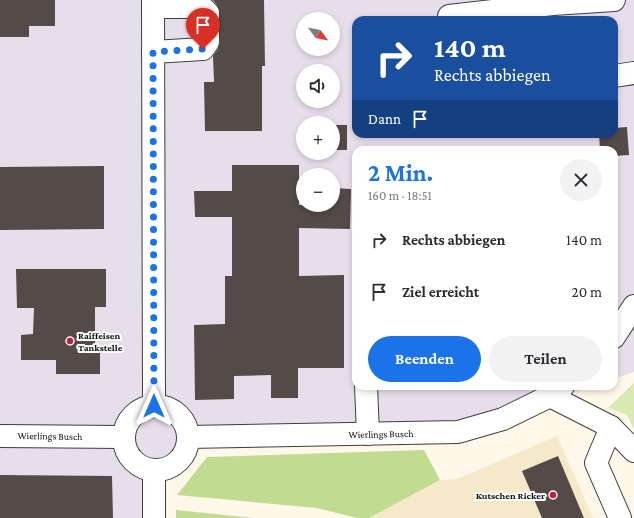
<!DOCTYPE html>
<html lang="de">
<meta charset="utf-8">
<style>
body{margin:0;font-family:"Crimson Pro",serif;background:#f2f2f3;color:#2b2b33;height:100vh;display:flex;flex-direction:column;font-size:15px;white-space:nowrap}
*{box-sizing:border-box;margin:0}
p{font-size:13px;color:#7c7c81}
.icon{flex:none;width:22px;height:22px;fill:none;stroke:currentColor;stroke-width:2;stroke-linecap:round;stroke-linejoin:round}
.map{position:relative;flex:1;overflow:hidden}
.sheet{position:absolute;left:352px;top:146px;width:266px;height:244px;display:flex;flex-direction:column;background:#fff;border-radius:12px;box-shadow:0 2px 6px #0003}
.sheet>*{flex:none}
.top-card{position:absolute;left:352px;top:16px;width:266px;height:122px;border-radius:12px;box-shadow:0 2px 6px #0003;background:#1a4fa0;color:#fff;overflow:hidden}
.needle{width:26px;rotate:122deg}
.fabs{position:absolute;left:296px;top:12px;display:grid;gap:8px}
.fabs a{display:grid;place-items:center;width:44px;height:44px;border-radius:50%;background:#fff;box-shadow:0 2px 6px #0003;font-size:20px}
.pin{position:absolute;display:grid;place-items:center;width:34px;height:34px;color:#fff;margin:-41px -17px;border-radius:50% 50% 50% 0;rotate:-45deg;box-shadow:0 0 4px #0007}
.pin .icon{rotate:45deg}
.me{position:absolute;width:44px;margin:-22px;rotate:0deg;stroke-linejoin:round;filter:drop-shadow(0 0 3px #0008)}
.turn{display:flex;align-items:center;gap:14px;height:84px;padding:0 16px;font-size:18px}
.turn .icon{width:52px;height:52px;stroke-width:2.5}
.turn b{display:block;font-size:28px;line-height:34px}
.then{display:flex;align-items:center;height:38px;padding:0 16px;background:#0003;gap:8px;font-size:15px}
.round{display:grid;place-items:center;flex:none;width:42px;height:42px;border-radius:21px;background:#f2f2f3}
.head{display:flex;align-items:center;justify-content:space-between;height:68px;padding:0 16px}
h1{font-size:24px;font-weight:700;line-height:30px;color:#1a73e8}
.action{display:flex;gap:8px;margin-top:auto;padding:8px 16px}
.action a{flex:1;height:46px;border-radius:24px;background:#1a73e8;color:#fff;font-size:16px;font-weight:700;line-height:46px;text-align:center}
.action a+a{background:#f2f2f3;color:#2b2b33}
ul{padding:0;list-style:none}
li{display:flex;align-items:center;gap:12px;height:52px;padding:0 16px}
li div{flex:1}
li b{display:block;font-size:15px}
li em{font-style:normal}
.map>svg:first-child{display:block}
.industrial{fill:#e7deeb;fill-rule:evenodd}
.farmland{fill:#f6e9c9}
.green{fill:#daeab2}
.forest{fill:#c1dc90}
.building{fill:#544a47}
.lines{fill:none;stroke-linecap:round;stroke-linejoin:round}
.minor-casing{stroke:#3e3e3e;stroke-width:24}
.minor{stroke:#fff;stroke-width:22}
.route{stroke:#1a73e8;stroke-width:7;stroke-dasharray:0 12.6}
.poi-dot{fill:#c01e44;stroke:#fff;stroke-width:1.5}
.labels{text-anchor:middle;dominant-baseline:central;stroke-width:4;stroke-linejoin:round;paint-order:stroke}
.poi-label{font-size:10px;font-weight:bold;fill:#0b0b0b;stroke:#fff;text-anchor:start}
.street-label{font-size:10px;fill:#0b0b0b;stroke:#fff}
</style>
<div class="map">
<svg width="634" height="518" viewBox="0 0 634 518">
<rect width="100%" height="100%" fill="#fff7e9"/>
<path class="industrial" d="M0,0H634V372L614,379V150H356V386H593L458,432L187,447L183,456L177,462L163,469L154,518H0ZM303,19H333V49H303ZM356,20H614V134H356ZM303,71H333V101H303ZM303,123H333V153H303ZM303,175H333V205H303Z"/>
<polygon class="farmland" points="557,436 593,518 369,518 440,480 457,479"/>
<polygon class="green" points="634,383 634,429 627,415 608,408"/>
<g class="forest">
<polygon points="424,450 440,480 369,518 357,518 317,508 177,495 207,457"/>
<polygon points="176,510 254,518 176,518"/>
</g>
<g class="building">
<polygon points="0,0 55,0 55,26 29,26 29,37 0,37"/>
<polygon points="213,0 264,0 265,66 262,66 262,131 205,131 204,82 214,82 213,56 218,49 220,42 220,13 217,5"/>
<rect x="333" y="125" width="14" height="25"/>
<polygon points="627,127 629,155 614,156 614,150 600,150 599,134 614,134 614,128"/>
<polygon points="232,165 299,165 299,205 333,205 333,188 351,189 350,229 299,228 299,276 344,275 344,368 298,368 298,398 271,398 271,375 234,376 234,399 195,400 194,325 225,324 225,276 232,276 232,217 195,217 194,191 232,191"/>
<polygon points="104,166 104,229 0,230 0,167"/>
<polygon points="16,269 106,269 106,307 95,307 95,351 100,351 100,374 56,374 56,360 21,360 21,335 33,334 34,308 17,308"/>
<polygon points="558,456 584,518 542,518 522,471"/>
<polygon points="0,475 112,476 113,518 0,518"/>
</g>
<g class="lines">
<g class="minor-casing">
<g id="minor">
<polyline points="153,0 154,406"/>
<polyline points="153,7 202,7 208,13 208,42 203,49 153,52"/>
<polyline points="449,20 449,16 553,4 614,0"/>
<polyline points="614,76 634,73"/>
<polyline points="614,337 634,306"/>
<polyline points="366,386 368,434"/>
<polyline points="550,396 611,427 634,451"/>
<circle cx="156" cy="438" r="32"/>
<polyline points="611,427 596,463 620,518"/>
<polyline points="0,436 123,437"/>
<polyline points="188,437 458,432 503,419 550,396 563,386"/>
<polyline points="154,518 154,470"/>
</g>
</g>
<use href="#minor" class="minor"/>
</g>
<g class="lines">
<polyline class="route" points="154,406 153,52 203,49"/>
</g>
<g class="poi-dot">
<circle cx="70" cy="341" r="4"/>
<circle cx="553" cy="495" r="4"/>
</g>
<g class="labels">
<g class="poi-label">
<text x="78" y="335">Raiffeisen<tspan x="78" dy="12">Tankstelle</tspan></text>
<text x="545" y="495" text-anchor="end">Kutschen Ricker</text>
</g>
<g class="street-label">
<text transform="translate(381 434) rotate(-1)">Wierlings Busch</text>
<text transform="translate(50 436) rotate(1)">Wierlings Busch</text>
</g>
</g>
</svg>
<div class="fabs">
<a><svg class="needle" viewBox="-14 -14 28 28"><path d="M0-13l5 13h-10z" fill="#e53935"/><path d="M0 13l5-13h-10z" fill="#7c7c81"/></svg></a>
<a><svg class="icon" aria-label="sound" viewBox="0 0 24 24"><path d="M4 9h4l5-4v14l-5-4H4zM17 9q2 3 0 6"/></svg></a>
<a>+</a>
<a>−</a>
</div>
<div class="pin" style="left:203px;top:49px;background:#d93025"><svg class="icon" aria-label="arrive" viewBox="0 0 24 24"><path d="M6 21V4h12l-3 4 3 4H6"/></svg></div>
<svg class="me" style="left:154px;top:406px" viewBox="-20 -20 40 40"><path d="M0-17L14 15 0 8-14 15z" fill="#1a73e8" stroke="#fff" stroke-width="4"/></svg>
<div class="top-card">
<div class="turn"><svg class="icon" aria-label="right" viewBox="0 0 24 24"><path d="M7 20v-9h11M14 6l5 5-5 5"/></svg><div><b>140 m</b>Rechts abbiegen</div></div>
<div class="then">Dann<svg class="icon" aria-label="arrive" viewBox="0 0 24 24"><path d="M6 21V4h12l-3 4 3 4H6"/></svg></div>
</div>
<section class="sheet">
<div class="head"><div><h1>2 Min.</h1><p>160 m · 18:51</p></div><a class="round"><svg class="icon" aria-label="close" viewBox="0 0 24 24"><path d="M6 6l12 12M18 6L6 18"/></svg></a></div>
<ul>
<li><svg class="icon" aria-label="right" viewBox="0 0 24 24"><path d="M7 20v-9h11M14 6l5 5-5 5"/></svg><div><b>Rechts abbiegen</b></div><em>140 m</em></li>
<li><svg class="icon" aria-label="arrive" viewBox="0 0 24 24"><path d="M6 21V4h12l-3 4 3 4H6"/></svg><div><b>Ziel erreicht</b></div><em>20 m</em></li>
</ul>
<div class="action"><a>Beenden</a><a>Teilen</a></div>
</section>
</div>
